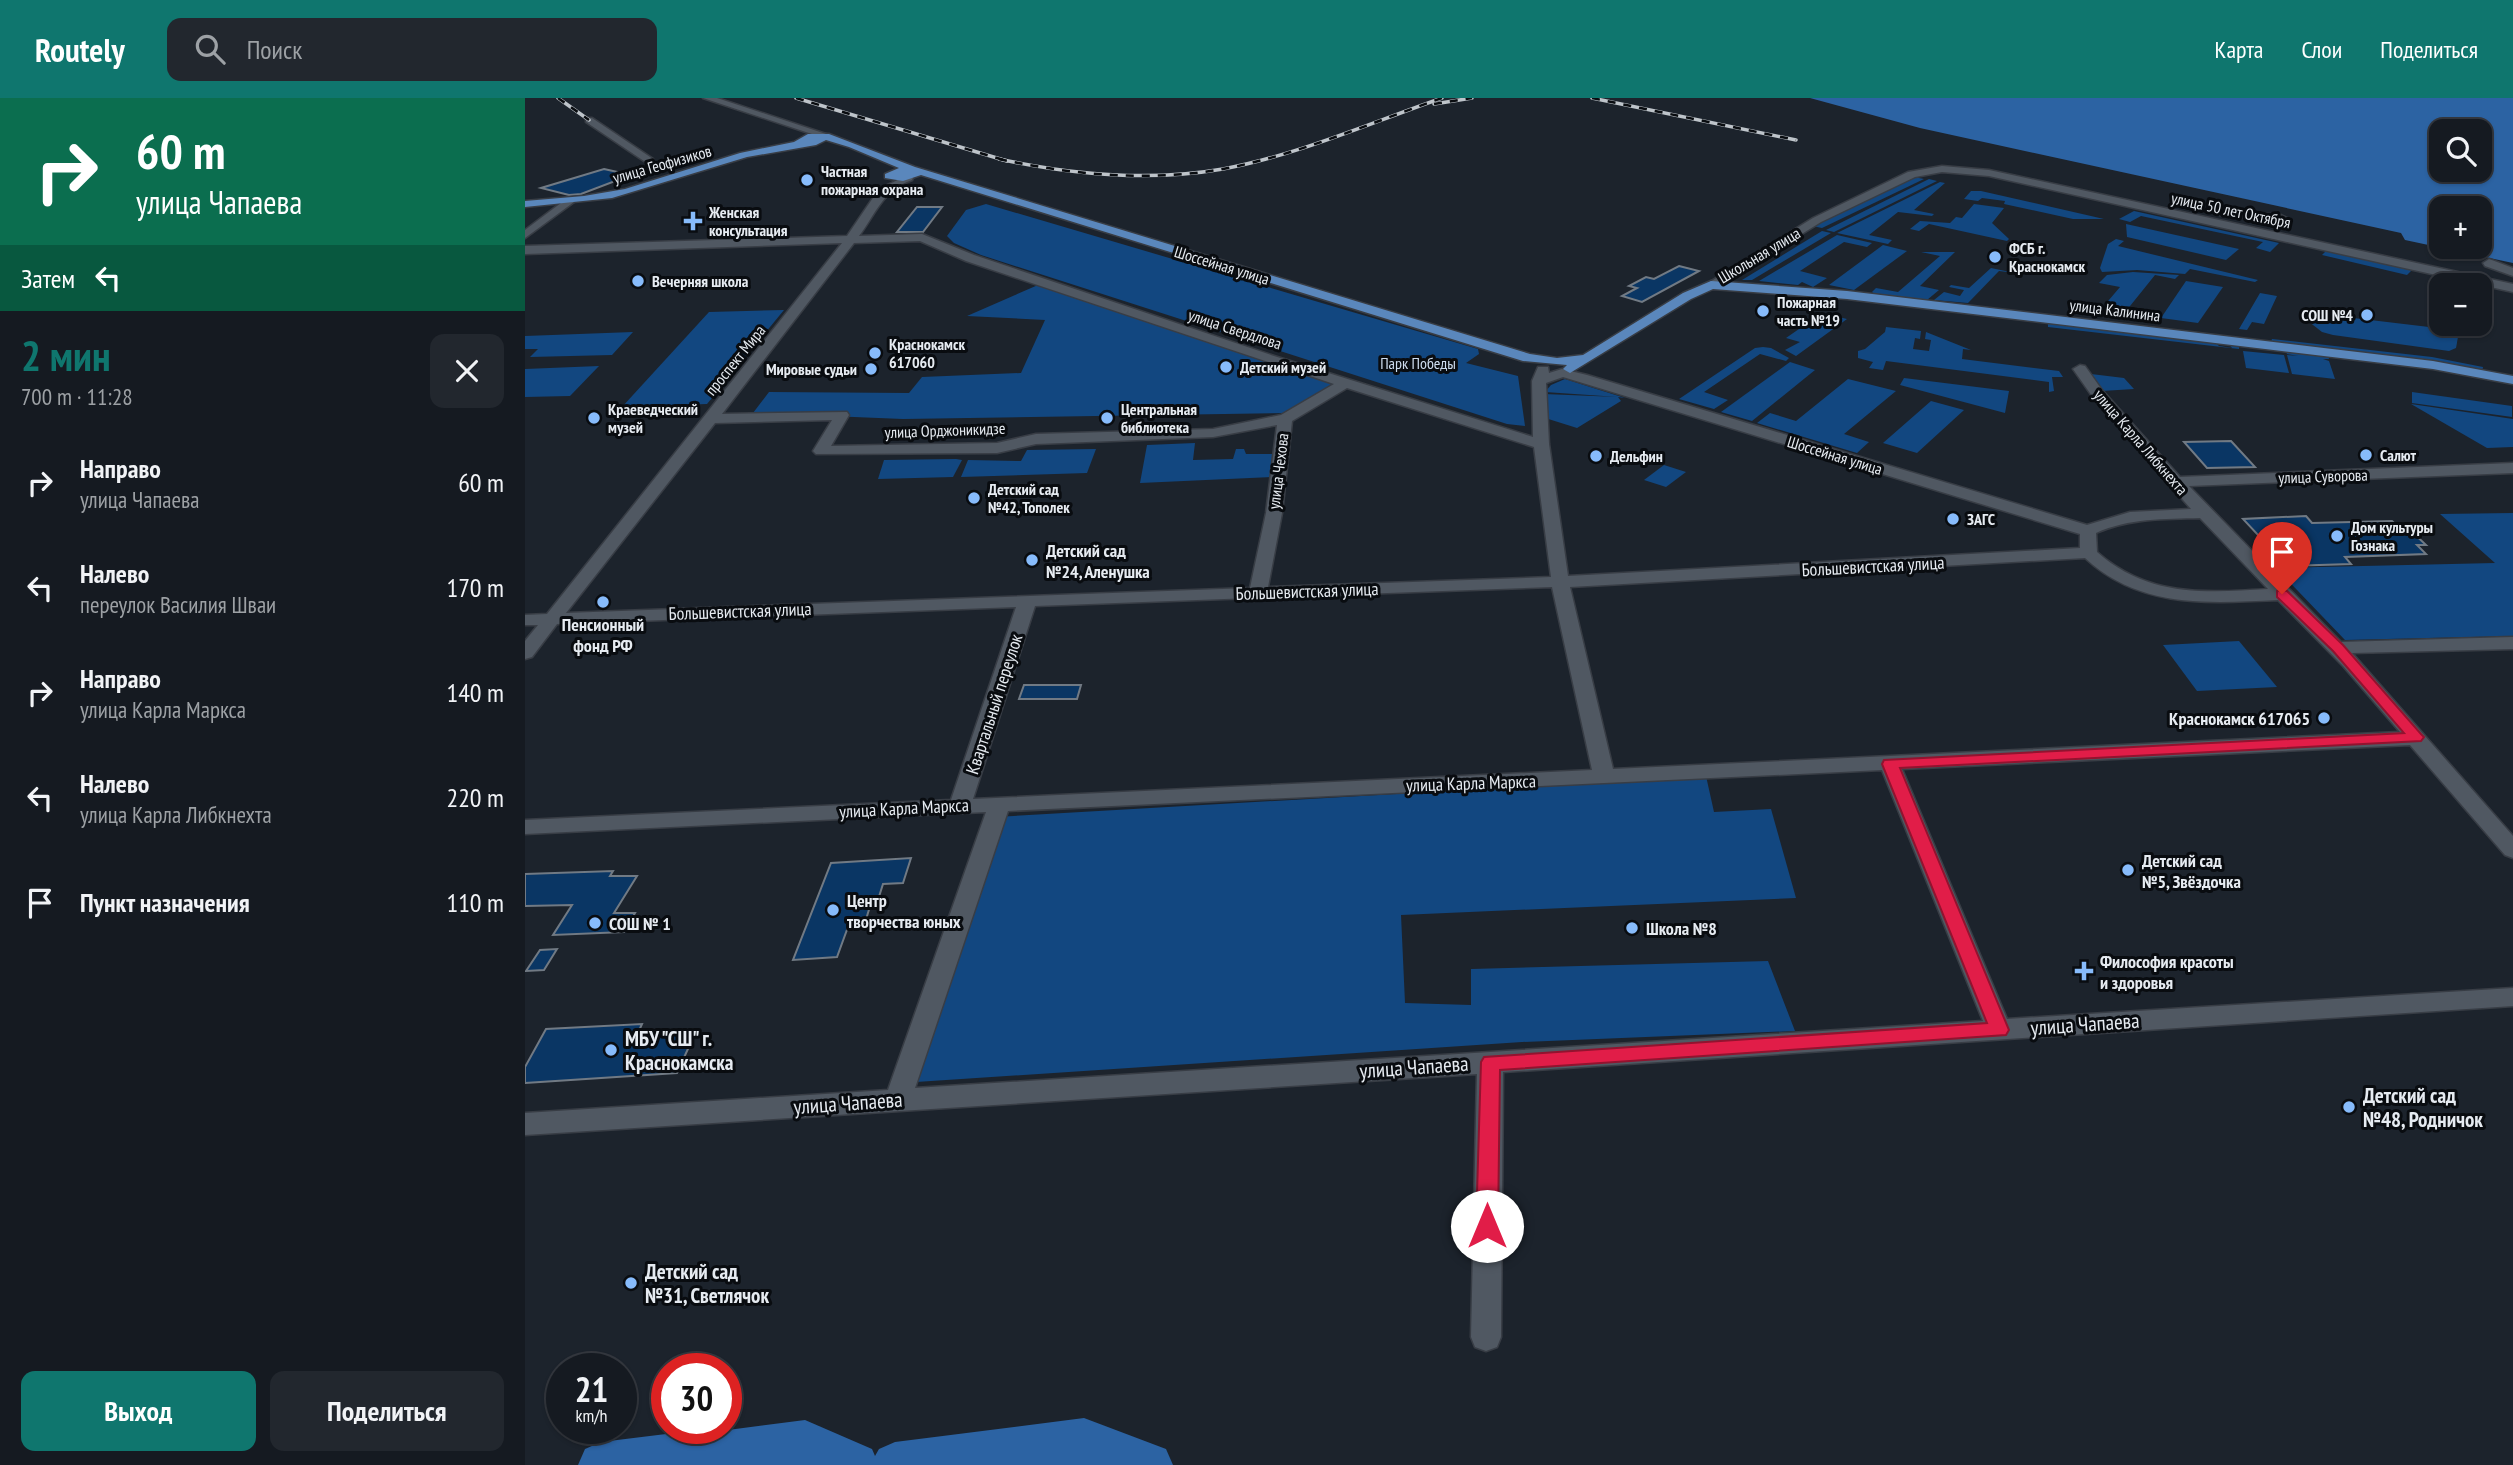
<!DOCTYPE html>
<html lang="ru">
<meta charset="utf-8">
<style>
body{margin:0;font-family:"PT Sans Narrow",sans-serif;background:#22272e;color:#f1f3f6;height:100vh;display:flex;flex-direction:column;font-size:26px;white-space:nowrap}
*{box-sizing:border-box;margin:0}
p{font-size:23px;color:#9da1a5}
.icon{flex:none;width:38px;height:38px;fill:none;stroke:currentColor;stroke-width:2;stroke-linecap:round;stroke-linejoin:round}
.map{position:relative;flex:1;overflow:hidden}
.sheet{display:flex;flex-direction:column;background:#151a21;width:525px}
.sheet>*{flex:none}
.banner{background:#0b6e4f;color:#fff;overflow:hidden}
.controls{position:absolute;left:1904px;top:21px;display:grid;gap:14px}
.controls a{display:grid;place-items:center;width:63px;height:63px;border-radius:14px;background:#151a21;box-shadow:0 2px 5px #0004,0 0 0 2px #34383f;font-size:35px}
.speed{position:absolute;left:21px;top:1255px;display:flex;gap:14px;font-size:35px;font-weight:700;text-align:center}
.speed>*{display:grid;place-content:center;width:91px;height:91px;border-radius:50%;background:#151a21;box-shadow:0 2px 5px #0004,0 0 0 2px #34383f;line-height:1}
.speed small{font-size:18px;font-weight:400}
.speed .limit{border:10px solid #d22;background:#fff;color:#111}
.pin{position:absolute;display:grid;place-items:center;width:60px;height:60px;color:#fff;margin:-72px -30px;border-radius:50% 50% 50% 0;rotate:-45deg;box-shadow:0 0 7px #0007}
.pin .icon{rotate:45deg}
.me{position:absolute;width:77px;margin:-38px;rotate:0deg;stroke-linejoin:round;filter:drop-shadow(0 0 5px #0008)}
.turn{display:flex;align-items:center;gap:24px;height:147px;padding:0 21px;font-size:32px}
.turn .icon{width:91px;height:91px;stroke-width:2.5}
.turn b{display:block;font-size:49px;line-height:60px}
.then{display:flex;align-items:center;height:66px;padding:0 21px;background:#0003;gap:14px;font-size:26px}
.round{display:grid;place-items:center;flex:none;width:74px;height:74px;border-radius:14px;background:#22272e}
.summary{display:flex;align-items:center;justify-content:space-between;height:119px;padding:0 21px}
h1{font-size:42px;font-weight:600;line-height:52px;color:#0f766e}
.action{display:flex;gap:14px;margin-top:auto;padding:14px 21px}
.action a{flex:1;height:80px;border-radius:14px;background:#0f766e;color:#fff;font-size:28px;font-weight:600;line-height:80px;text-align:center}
.action a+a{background:#22272e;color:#f1f3f6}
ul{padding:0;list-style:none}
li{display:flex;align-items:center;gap:21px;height:105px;padding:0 21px}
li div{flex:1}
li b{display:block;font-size:26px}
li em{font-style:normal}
header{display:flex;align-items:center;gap:42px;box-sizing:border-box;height:98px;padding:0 35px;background:#0f766e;color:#fff}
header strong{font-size:33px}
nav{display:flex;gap:38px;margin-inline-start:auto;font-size:24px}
.search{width:490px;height:63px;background:#22272e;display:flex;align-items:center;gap:18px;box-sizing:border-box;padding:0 24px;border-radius:14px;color:#9da1a5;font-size:26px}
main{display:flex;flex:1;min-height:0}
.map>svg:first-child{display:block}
.green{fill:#124780}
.water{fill:#2c63a3;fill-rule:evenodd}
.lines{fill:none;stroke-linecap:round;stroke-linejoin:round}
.river{fill:#2c63a3;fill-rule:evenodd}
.building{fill:#0a3664;stroke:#717a84;stroke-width:2}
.minor-casing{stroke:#383d45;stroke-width:3}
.major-casing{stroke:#383d45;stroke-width:3}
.minor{fill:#505862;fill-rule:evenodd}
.major{fill:#5a87bc;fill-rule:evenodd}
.rail-casing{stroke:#bec4ca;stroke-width:3.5}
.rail{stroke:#090c10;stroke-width:2.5;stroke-dasharray:8;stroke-linecap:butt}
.route{fill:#e11d48;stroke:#92132f;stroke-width:2}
.poi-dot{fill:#87bbfb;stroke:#090c10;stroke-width:2.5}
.labels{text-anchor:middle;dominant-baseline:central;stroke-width:6;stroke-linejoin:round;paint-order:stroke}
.far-street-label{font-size:16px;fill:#e6ebf1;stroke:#090c10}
.far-poi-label{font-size:16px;font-weight:bold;fill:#e6ebf1;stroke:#090c10;text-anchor:start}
.far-park-label{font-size:16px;fill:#cfdef0;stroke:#090c10}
.poi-label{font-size:18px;font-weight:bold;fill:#e6ebf1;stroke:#090c10;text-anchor:start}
.street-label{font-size:18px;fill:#e6ebf1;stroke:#090c10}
.near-street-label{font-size:21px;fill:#e6ebf1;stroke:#090c10}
.near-poi-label{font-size:21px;font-weight:bold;fill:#e6ebf1;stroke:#090c10;text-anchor:start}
</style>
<header>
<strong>Routely</strong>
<div class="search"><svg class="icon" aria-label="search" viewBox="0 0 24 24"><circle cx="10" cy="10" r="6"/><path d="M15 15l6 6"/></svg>Поиск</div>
<nav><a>Карта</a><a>Слои</a><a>Поделиться</a></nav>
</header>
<main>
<section class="sheet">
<div class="banner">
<div class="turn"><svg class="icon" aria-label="right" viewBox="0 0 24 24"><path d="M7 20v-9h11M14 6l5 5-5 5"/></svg><div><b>60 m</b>улица Чапаева</div></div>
<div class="then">Затем<svg class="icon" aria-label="left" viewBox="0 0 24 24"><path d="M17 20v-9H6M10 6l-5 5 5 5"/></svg></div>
</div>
<div class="summary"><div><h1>2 мин</h1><p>700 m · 11:28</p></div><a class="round"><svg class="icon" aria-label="close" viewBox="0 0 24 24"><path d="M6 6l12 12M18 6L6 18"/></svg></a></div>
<ul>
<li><svg class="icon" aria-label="right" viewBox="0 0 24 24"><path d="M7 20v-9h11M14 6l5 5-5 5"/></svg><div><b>Направо</b><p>улица Чапаева</p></div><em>60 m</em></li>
<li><svg class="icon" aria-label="left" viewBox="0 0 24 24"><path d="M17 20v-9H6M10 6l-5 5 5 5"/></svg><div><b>Налево</b><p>переулок Василия Шваи</p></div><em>170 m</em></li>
<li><svg class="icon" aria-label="right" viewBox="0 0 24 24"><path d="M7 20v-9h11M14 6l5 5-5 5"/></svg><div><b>Направо</b><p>улица Карла Маркса</p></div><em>140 m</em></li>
<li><svg class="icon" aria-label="left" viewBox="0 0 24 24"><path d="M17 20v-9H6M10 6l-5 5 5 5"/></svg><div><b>Налево</b><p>улица Карла Либкнехта</p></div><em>220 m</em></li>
<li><svg class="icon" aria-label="arrive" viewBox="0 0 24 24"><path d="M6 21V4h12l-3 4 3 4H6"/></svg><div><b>Пункт назначения</b></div><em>110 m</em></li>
</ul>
<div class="action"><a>Выход</a><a>Поделиться</a></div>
</section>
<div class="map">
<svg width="1988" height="1367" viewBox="0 0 1988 1367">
<rect width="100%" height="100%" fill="#1c232c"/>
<g class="green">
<polygon points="1389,79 1399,81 1297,130 1287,128"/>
<polygon points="1404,81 1412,83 1309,134 1301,132"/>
<polygon points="1415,84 1420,85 1389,112 1409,116 1407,118 1373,114 1344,137 1367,142 1363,146 1312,135"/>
<polygon points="1446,93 1456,93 1579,121 1548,121 1479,106 1480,103 1457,100 1453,103 1439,101"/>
<polygon points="461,106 953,251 954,256 941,265 993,278 1000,328 982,326 456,157 429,145 422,138 441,112"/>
<polygon points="1449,106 1479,110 1467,125 1484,141 1482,143 1404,126 1394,133 1385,131 1395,123 1425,125 1431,119 1437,120"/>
<polygon points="1609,113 1754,145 1745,154 1731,150 1738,144 1616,118 1605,124 1594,121"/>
<polygon points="1601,126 1714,151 1701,162 1602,139"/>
<polygon points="1297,133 1306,135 1227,182 1217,182"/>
<polygon points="1312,137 1347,145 1342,149 1319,144 1275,173 1302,180 1288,189 1277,184 1273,187 1234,183"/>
<polygon points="1591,141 1599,143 1593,148 1733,182 1730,184 1665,171 1660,176 1612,172 1577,174 1575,170 1583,146"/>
<polygon points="1358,147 1382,153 1329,192 1304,187"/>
<polygon points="1804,150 1890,169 1882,177 1797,157"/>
<polygon points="1396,154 1430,154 1395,188 1414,192 1402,202 1349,196 1347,194 1351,190 1373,194 1415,158"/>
<polygon points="1466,170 1490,175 1474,173 1443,205 1409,202 1419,194 1435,198 1439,192 1424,189 1426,187 1444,190"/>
<polygon points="1608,174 1654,177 1650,181 1630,177 1597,218 1549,213 1558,205 1578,209 1595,189 1574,185 1582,177"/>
<polygon points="1661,183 1698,189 1673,225 1636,220"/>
<polygon points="513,187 815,286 764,315 378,321 228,315 244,294 384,295 397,279 496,275 520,222 442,218"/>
<polygon points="1735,195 1752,198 1739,226 1727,224 1722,232 1714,231"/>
<polygon points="259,212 182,306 97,309 184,214"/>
<polygon points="1297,215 1322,221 1271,258 1260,252 1275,244 1261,240"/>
<polygon points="1795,216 1904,229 1933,239 1931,250 1924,253 1808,237 1797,234 1783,223"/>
<polygon points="1523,224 1689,243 1694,248 1707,250 1703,245 1714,246 1714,251 1523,229"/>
<polygon points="1361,229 1396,233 1395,241 1390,240 1388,251 1404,253 1406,242 1400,241 1401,234 1446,252 1438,251 1437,261 1534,273 1538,279 1527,279 1529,293 1524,294 1524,284 1361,263 1358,272 1344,270 1348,264 1333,260 1333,253 1340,251 1360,234"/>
<polygon points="108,234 87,257 5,259 13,251 0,251 0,238"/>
<polygon points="1747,241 1907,259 1958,269 1957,274 1745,246"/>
<polygon points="1238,249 1246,250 1264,260 1261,263 1235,256 1179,294 1203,302 1189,311 1154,301 1230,250"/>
<polygon points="1760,251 1803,256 1804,261 1798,261 1804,263 1810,281 1767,276 1762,257 1773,258 1762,256"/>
<polygon points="1718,253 1759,257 1764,275 1721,270"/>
<polygon points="1265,264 1290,272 1227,323 1196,314"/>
<polygon points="74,268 45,298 0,299 0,271"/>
<polygon points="1566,276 1599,280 1609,291 1577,293"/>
<polygon points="1379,280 1484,293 1480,315 1375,287"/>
<polygon points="1040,281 1100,300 1093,299 1096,303 1052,330 1017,319 1019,296 1093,299 1020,294 1026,287"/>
<polygon points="1323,281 1371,293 1319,336 1344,344 1332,355 1232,325 1245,315 1271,323"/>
<polygon points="1887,294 1987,308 1987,319 1887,305"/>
<polygon points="1406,303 1439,312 1392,355 1358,345"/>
<polygon points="1886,306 1988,321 1988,349 1962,350"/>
<polygon points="670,345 668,362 708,361 711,351 719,351 721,356 750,356 747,379 615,385 622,347"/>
<polygon points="571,351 562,375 436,379 443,362 496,363 502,352"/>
<polygon points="431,361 437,362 428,379 353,381 359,362"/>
<polygon points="1139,367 1161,374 1141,389 1119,382"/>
<polygon points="1988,415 1988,538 1820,542 1751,470 1970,465 1915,416"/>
<polygon points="1714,543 1752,589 1672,593 1638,547"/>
<polygon points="1181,678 1189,714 1246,711 1271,800 876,817 880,905 946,907 946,871 1243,863 1270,933 997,944 391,984 471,719"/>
</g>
<path class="water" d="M1285,0H1988V165L1880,142L1876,135L1395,30ZM1916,33H1955V72H1916ZM1916,110H1955V149H1916Z"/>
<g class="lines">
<polygon class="river" points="559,1320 641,1351 648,1367 53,1367 60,1351 76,1344 141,1336 180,1335 280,1322 347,1351 350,1358 354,1351 370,1344"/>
</g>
<g class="building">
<polygon points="79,71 106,77 56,96 44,97 16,90"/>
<polygon points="392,109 417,109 398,134 372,134"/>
<polygon points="1154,168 1174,173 1117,204 1097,198 1112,190 1104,188 1121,179 1129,181"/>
<polygon points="1706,343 1730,369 1682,370 1659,344"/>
<polygon points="1781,418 1787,425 1867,423 1873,429 1881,428 1901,447 1892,447 1901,456 1820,459 1826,466 1762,468 1718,421"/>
<polygon points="499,587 556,587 552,601 494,601"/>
<polygon points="386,760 378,785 358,786 352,805 346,805 339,828 323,829 312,859 268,862 306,765"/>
<polygon points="88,773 85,778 112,778 89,815 110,815 99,834 28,837 47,807 0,808 0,776"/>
<polygon points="32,851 19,872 1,873 15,852"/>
<polygon points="117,926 113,935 172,931 152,975 0,985 0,969 21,931"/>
</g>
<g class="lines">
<g class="minor-casing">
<g id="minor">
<polygon points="178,0 192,0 304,37 296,39"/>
<polygon points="61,20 67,20 128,61 119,63 61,24"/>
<polygon points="1417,68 1464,72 1988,186 1988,194 1464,78 1417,74 1390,79 1296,124 1190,190 1186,191 1180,187 1288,120 1383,74"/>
<path d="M383,77L388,80L387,82C358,92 351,115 334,138L397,136L449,157L749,258L1008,339L1007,283L1013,269H1023L1024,275L1037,271L1062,277L1562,427L1605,414L1666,411L1567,298L1548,271L1555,267L1560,268L1577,292L1655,379L1988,365V375L1664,388L1816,544L1988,539V551L1827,555L1988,738V760L1980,757L1885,647L1377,671L1482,921L1988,890V908L978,974L976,1239L972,1249L961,1253L950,1249L946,1239L952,976L0,1037V1015L363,992L461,714L0,736V722L426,702L491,509L32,526L7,559L0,561V543L13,527H0V517L22,516L317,145L0,156V148L322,138L354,91ZM395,143L441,163L809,286L756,317L688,331L511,336L472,345L306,348L324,317L322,314L197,316L329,145ZM1038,279L1555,436V450L1043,478L1024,346L1021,285ZM822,290L1009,349L1026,479L743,489L757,415L767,323ZM307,322L288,353L291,356L472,355L511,346L688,339L752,327L741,415L725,490L41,515L190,325ZM1675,420L1743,491C1679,495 1623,499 1572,454L1571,435C1604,420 1639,421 1675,420ZM1560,460C1615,511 1683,505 1753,502L1818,568L1875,634L1088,671L1045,489ZM1027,489L1067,672L448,701L510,508ZM1357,672L1458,923L390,990L483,713Z"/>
<polygon points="40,102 49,104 0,140 0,132"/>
<polygon points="1699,112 1756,117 1762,120 1756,123 1695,117 1695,113"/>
<polygon points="1964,161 1988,170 1988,178 1960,168 1958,165"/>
</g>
</g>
<g class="major-casing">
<polygon id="major" points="283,36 304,36 390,69 1005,256 1032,260 1058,257 1158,195 1186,183 1322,193 1908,263 1988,278 1988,286 1908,271 1322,201 1188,191 1166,201 1045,275 1038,271 1042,267 998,263 396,77 378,83 360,80 360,76 374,70 324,49 301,42 291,47 222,59 87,100 0,109 0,103 59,98 100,91 215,55 269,44"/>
</g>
<use href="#minor" class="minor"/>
<use href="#major" class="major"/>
<g class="rail-casing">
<g id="rail">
<polyline points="33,0 64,22"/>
<polyline points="271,0 482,63"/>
<polyline points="1067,0 1271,42"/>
<polyline points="909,6 947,0"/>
<path d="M474,61C548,77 623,84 698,71C773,57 845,25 917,0"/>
</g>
</g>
<use href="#rail" class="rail"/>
</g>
<polygon class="route" points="1757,492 1762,493 1818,547 1896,636 1899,639 1896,643 1375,670 1484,932 1481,937 975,972 973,1128 969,1134 962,1137 954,1134 951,1128 956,964 959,959 1462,925 1357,666 1359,662 1879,635 1808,553 1752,499 1752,493"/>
<g class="poi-dot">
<circle cx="282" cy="82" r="7"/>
<path d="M164.5 112.5h7v7h7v7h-7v7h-7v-7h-7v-7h7z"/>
<circle cx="1470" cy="159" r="7"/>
<circle cx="113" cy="183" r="7"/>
<circle cx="1238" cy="213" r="7"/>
<circle cx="1842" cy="217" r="7"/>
<circle cx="350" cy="255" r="7"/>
<circle cx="701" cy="269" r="7"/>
<circle cx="346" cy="271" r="7"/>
<circle cx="69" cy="320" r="7"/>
<circle cx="582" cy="320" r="7"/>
<circle cx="1841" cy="357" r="7"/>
<circle cx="1071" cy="358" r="7"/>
<circle cx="449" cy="400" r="7"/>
<circle cx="1428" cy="421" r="7"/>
<circle cx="1812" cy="438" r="7"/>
<circle cx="507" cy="462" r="7"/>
<circle cx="78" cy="504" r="7"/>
<circle cx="1799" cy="620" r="7"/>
<circle cx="1603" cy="772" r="7"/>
<circle cx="308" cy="812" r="7"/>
<circle cx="70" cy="825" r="7"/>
<circle cx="1107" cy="830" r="7"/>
<path d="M1555.5 862.5h7v7h7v7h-7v7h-7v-7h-7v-7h7z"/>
<circle cx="86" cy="952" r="7"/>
<circle cx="1824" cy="1009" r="7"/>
<circle cx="106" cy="1185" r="7"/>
</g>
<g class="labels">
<g class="far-street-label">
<text transform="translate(137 66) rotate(-16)">улица Геофизиков</text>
<text transform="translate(1706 112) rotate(12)">улица 50 лет Октября</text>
<text transform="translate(1234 157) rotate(-31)">Школьная улица</text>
<text transform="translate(697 167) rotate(17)">Шоссейная улица</text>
<text transform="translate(1590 212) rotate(7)">улица Калинина</text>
<text transform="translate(710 231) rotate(18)">улица Свердлова</text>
<text transform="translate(210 262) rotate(-51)">проспект Мира</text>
<text transform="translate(420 332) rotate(-2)">улица Орджоникидзе</text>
<text transform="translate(1616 344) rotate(49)">улица Карла Либкнехта</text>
<text transform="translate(1310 357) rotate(17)">Шоссейная улица</text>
<text transform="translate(753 373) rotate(-83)">улица Чехова</text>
<text transform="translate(1798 378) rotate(-2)">улица Суворова</text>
</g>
<g class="far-poi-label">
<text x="296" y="73">Частная<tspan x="296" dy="18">пожарная охрана</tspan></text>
<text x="184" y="114">Женская<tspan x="184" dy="18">консультация</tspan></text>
<text x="1484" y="150">ФСБ г.<tspan x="1484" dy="18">Краснокамск</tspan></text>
<text x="127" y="183">Вечерняя школа</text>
<text x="1252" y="204">Пожарная<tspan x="1252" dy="18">часть №19</tspan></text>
<text x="1828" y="217" text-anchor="end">СОШ №4</text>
<text x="364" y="246">Краснокамск<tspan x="364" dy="18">617060</tspan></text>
<text x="715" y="269">Детский музей</text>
<text x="332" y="271" text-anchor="end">Мировые судьи</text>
<text x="83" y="311">Краеведческий<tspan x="83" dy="18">музей</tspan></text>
<text x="596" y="311">Центральная<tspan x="596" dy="18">библиотека</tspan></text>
<text x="1855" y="357">Салют</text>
<text x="1085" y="358">Дельфин</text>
<text x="463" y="391">Детский сад<tspan x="463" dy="18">№42, Тополек</tspan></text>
<text x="1442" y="421">ЗАГС</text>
<text x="1826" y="429">Дом культуры<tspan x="1826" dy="18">Гознака</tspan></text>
</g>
<g class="far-park-label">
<text x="893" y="265">Парк Победы</text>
</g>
<g class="poi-label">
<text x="521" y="452">Детский сад<tspan x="521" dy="21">№24, Аленушка</tspan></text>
<text x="78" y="526" text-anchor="middle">Пенсионный<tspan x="78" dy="21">фонд РФ</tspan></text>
<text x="1785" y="620" text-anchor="end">Краснокамск 617065</text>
<text x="1617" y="762">Детский сад<tspan x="1617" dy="21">№5, Звёздочка</tspan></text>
<text x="322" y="802">Центр<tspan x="322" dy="21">творчества юных</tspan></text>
<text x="84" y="825">СОШ № 1</text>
<text x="1121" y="830">Школа №8</text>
<text x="1575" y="863">Философия красоты<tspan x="1575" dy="21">и здоровья</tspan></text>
</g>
<g class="street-label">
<text transform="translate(1348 468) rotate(-3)">Большевистская улица</text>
<text transform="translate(782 493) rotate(-2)">Большевистская улица</text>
<text transform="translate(215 513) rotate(-2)">Большевистская улица</text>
<text transform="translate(469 606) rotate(-72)">Квартальный переулок</text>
<text transform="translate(946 685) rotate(-2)">улица Карла Маркса</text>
<text transform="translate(379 710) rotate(-3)">улица Карла Маркса</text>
</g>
<g class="near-street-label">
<text transform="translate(1560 926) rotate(-4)">улица Чапаева</text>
<text transform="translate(889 969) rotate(-4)">улица Чапаева</text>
<text transform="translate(323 1005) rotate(-4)">улица Чапаева</text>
</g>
<g class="near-poi-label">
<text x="100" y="940">МБУ "СШ" г.<tspan x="100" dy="24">Краснокамска</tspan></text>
<text x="1838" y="997">Детский сад<tspan x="1838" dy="24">№48, Родничок</tspan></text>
<text x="120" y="1173">Детский сад<tspan x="120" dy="24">№31, Светлячок</tspan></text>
</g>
</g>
</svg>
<div class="controls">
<a><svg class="icon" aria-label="search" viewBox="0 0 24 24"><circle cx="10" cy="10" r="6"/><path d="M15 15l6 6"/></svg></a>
<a>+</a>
<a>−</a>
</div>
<div class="speed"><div>21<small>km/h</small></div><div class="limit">30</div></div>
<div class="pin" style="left:1757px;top:496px;background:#d93025"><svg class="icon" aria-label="arrive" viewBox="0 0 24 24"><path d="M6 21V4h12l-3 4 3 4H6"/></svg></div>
<svg class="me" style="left:962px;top:1128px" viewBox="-20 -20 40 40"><circle r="19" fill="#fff"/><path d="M0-13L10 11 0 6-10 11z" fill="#e11d48"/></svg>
</div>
</main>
